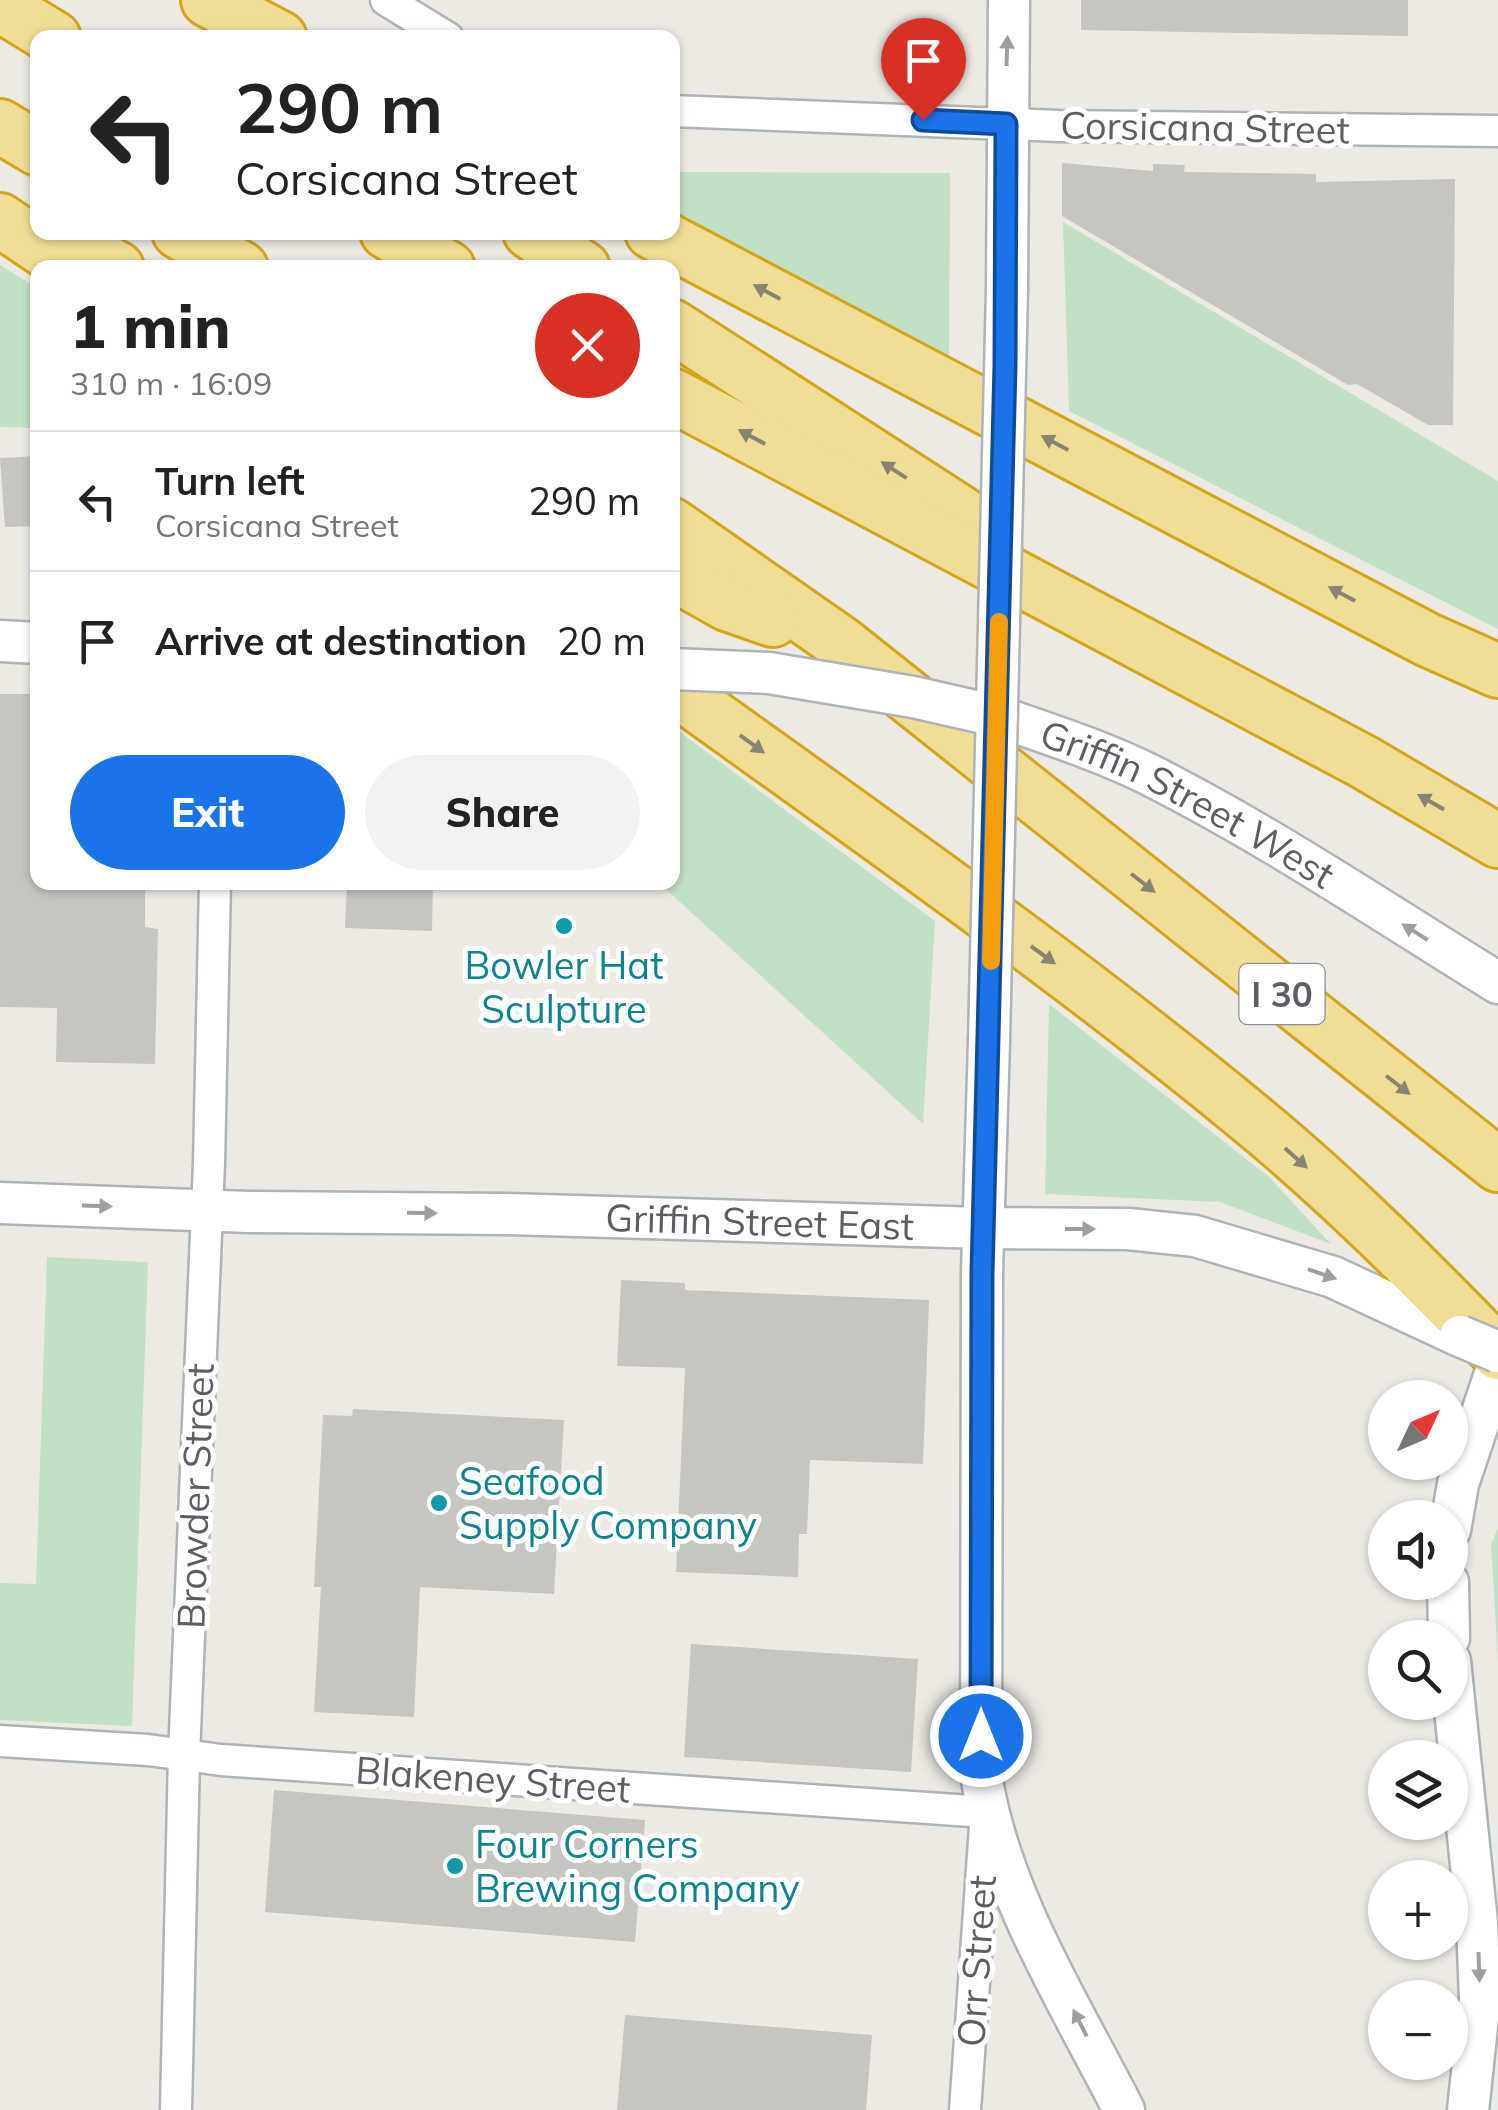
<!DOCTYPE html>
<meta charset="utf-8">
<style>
body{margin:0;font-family:Mulish,sans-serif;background:#f2f2f2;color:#222;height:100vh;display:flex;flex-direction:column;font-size:38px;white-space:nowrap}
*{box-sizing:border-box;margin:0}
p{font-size:32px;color:#767676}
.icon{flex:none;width:55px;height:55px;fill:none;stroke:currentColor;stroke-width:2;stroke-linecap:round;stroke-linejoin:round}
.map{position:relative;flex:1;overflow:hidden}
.side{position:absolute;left:30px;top:260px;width:650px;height:630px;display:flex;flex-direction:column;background:#fff;border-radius:20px;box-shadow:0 2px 8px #0004}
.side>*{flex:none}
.guide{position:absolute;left:30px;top:30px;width:650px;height:210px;border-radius:20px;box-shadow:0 2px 8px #0004;background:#fff;color:#222;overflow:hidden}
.needle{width:65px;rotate:46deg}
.tools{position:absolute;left:1368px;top:1380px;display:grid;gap:20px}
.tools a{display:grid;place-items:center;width:100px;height:100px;border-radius:50%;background:#fff;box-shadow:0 2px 8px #0004;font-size:50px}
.pin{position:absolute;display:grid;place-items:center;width:85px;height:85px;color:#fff;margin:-102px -42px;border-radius:50% 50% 50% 0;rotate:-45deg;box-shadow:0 0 10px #0007}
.pin .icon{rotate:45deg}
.me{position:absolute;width:110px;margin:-55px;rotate:0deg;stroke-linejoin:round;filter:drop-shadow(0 0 8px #0008)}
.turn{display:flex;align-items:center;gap:35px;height:210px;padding:0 40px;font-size:45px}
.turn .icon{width:130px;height:130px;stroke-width:2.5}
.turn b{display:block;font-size:70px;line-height:85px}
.round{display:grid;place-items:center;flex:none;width:105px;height:105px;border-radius:52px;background:#f2f2f2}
.overview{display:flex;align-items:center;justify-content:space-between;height:170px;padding:0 40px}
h1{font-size:60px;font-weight:800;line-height:75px}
.button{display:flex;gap:20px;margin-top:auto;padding:20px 40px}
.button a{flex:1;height:115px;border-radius:60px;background:#1a73e8;color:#fff;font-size:40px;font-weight:800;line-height:115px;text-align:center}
.button a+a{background:#f2f2f2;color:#222}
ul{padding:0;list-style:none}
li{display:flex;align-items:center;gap:30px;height:140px;padding:0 40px;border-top:2px solid #e0e0e0}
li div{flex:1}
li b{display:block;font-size:38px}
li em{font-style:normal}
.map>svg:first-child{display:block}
.green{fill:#c2e1c4}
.building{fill:#c7c5c0}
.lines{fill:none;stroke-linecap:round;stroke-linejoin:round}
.street-casing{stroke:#b0b3b6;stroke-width:35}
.secondary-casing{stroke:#afb2b6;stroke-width:45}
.highway-casing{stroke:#d4a41b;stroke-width:58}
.street{stroke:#fff;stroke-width:30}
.secondary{stroke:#fff;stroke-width:40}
.highway{stroke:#f0de96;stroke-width:52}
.secondary-bridge-casing{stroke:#afb2b6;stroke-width:45;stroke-linecap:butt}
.secondary-bridge{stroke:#fff;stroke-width:40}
.oneway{fill:#9d9ea1}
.oneway2{fill:#888472}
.route-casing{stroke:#114b97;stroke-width:25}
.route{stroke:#1a73e8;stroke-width:18}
.slow{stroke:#f59e0b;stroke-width:18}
.culture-dot{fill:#0f9aa8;stroke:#fff;stroke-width:4}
.labels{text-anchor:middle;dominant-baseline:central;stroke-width:10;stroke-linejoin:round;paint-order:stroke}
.shield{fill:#fff;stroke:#8c8e91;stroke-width:2.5}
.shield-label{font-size:35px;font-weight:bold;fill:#5b5e62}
.street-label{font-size:38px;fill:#5b5e62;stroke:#fff}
.culture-label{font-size:38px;fill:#0d838f;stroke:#fff;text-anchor:start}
</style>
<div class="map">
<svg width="1498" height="2110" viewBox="0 0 1498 2110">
<rect width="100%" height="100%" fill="#eceae3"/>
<g class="green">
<polygon points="672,172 950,173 949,362 673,215"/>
<polygon points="1063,222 1498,481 1498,629 1069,411"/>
<polygon points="0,265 37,288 37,428 0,427"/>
<polygon points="673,727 935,921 923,1124 659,883 672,882"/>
<polygon points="1049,1004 1269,1177 1331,1244 1220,1202 1045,1194"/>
<polygon points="47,1257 148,1262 132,1726 0,1720 0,1583 36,1584"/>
<polygon points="1498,1528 1498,1660 1491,1544"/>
</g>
<g class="building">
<polygon points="1081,0 1408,0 1408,36 1081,30"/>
<polygon points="1062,163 1153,171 1153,164 1185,165 1184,172 1316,174 1316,182 1455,179 1453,425 1428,425 1357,384 1348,385 1062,216"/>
<polygon points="38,456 38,526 5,527 0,458"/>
<polygon points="0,694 38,694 38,882 145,882 145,927 158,929 155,1064 56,1062 57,1008 0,1007"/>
<polygon points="347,882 433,882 432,931 345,928"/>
<polygon points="621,1280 685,1283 685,1290 929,1300 923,1464 810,1460 807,1534 799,1534 798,1577 676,1572 685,1368 617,1366"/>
<polygon points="353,1409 564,1420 554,1594 420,1587 414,1717 314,1712 321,1587 314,1587 323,1415 352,1416"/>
<polygon points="691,1644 918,1659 911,1772 684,1757"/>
<polygon points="274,1790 645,1820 635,1942 265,1912"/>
<polygon points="625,2015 872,2035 866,2110 617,2110"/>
</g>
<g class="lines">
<g class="street-casing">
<g id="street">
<polyline points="386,0 448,38"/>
<polyline points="672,111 1059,126 1498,131"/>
<polyline points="0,1741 148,1750 221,1760 986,1812 965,2110"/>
<polyline points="176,2110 184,1755 209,1163 215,882"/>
</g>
</g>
<g class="secondary-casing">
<g id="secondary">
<polyline points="1007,289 1009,0"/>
<polyline points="0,641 38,643"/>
<path id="s1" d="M997,716C1048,734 1099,750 1148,774C1269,835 1383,912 1498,983"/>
<path d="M989,1041L982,1273L981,1774C999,1893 1070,2004 1124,2110"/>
<path id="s2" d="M0,1203L249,1212L505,1214L983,1228L1128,1229L1195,1236L1333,1277L1460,1336"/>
<polyline points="1450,1530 1458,1484 1498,1365"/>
<polyline points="1448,1582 1449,1638"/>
<polyline points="1450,1661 1477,1923 1480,1999 1468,2110"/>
</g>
</g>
<g class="highway-casing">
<g id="highway">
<polyline points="208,0 280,38"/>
<polyline points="0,5 54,38"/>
<polyline points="0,126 38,149"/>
<polyline points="0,220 71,268"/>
<polyline points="52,232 117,268"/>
<polyline points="179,232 241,268"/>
<polyline points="387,232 448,268"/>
<polyline points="530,232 583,268"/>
<polyline points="652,232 1428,640 1498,671"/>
<polyline points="672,326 963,514"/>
<polyline points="672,395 1364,762 1498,841"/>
<polyline points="672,525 841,643 1498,1165"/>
<polyline points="672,573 727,604 773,620"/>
<path d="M672,687C869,829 1069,968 1256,1123C1342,1194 1420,1273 1498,1353"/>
</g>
</g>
<use href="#street" class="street"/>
<use href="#secondary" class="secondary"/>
<use href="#highway" class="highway"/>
<g class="secondary-bridge-casing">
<g id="secondary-bridge">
<polyline points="672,669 769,673 913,697 997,716"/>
<polyline points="989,1041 1007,289"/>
<polyline points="1460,1336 1498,1352"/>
</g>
</g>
<use href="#secondary-bridge" class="secondary-bridge"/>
</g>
<defs><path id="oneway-solid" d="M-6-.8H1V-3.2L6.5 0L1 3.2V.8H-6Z" transform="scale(2.5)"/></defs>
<g class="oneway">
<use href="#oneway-solid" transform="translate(1007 51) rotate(-88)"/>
<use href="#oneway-solid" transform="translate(1415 932) rotate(-148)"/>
<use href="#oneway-solid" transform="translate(97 1206) rotate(2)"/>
<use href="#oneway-solid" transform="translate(422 1213) rotate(1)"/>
<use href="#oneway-solid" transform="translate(1080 1229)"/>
<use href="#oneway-solid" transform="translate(1322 1274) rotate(19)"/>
<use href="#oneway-solid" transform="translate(1479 1967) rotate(88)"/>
<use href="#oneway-solid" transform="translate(1080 2023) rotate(-117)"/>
</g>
<g class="oneway2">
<use href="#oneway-solid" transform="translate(767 292) rotate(-152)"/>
<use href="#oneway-solid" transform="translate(752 437) rotate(-152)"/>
<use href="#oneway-solid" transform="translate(1055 443) rotate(-152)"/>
<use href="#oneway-solid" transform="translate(894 470) rotate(-147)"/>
<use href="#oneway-solid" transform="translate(1342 594) rotate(-152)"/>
<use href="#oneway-solid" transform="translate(752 744) rotate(36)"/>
<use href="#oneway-solid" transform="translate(1431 802) rotate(-150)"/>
<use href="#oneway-solid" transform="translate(1143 883) rotate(38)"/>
<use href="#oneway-solid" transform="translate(1043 955) rotate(36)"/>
<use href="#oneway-solid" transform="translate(1398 1085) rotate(38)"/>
<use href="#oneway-solid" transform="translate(1296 1158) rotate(42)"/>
</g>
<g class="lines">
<g class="route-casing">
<polyline id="route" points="923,120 1006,124 1005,365 982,1273 981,1736"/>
</g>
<use href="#route" class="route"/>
<polyline class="slow" points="991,961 999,622"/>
</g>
<g class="culture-dot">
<circle cx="564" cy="926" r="10"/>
<circle cx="439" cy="1503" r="10"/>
<circle cx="455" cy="1866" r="10"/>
</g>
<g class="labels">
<rect class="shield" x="1239.5" y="964" width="85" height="60" rx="8"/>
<g class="shield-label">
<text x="1282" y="994">I 30</text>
</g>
<g class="street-label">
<text transform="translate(1205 127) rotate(1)">Corsicana Street</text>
<text stroke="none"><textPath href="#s1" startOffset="210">Griffin Street West</textPath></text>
<text stroke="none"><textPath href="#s2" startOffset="760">Griffin Street East</textPath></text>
<text transform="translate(195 1496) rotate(-88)">Browder Street</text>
<text transform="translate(493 1779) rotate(4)">Blakeney Street</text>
<text transform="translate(976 1961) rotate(-86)">Orr Street</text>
</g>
<g class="culture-label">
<text x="564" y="965" text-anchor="middle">Bowler Hat<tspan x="564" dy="44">Sculpture</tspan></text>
<text x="459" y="1481">Seafood<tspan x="459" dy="44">Supply Company</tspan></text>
<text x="475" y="1844">Four Corners<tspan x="475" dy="44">Brewing Company</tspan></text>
</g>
</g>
</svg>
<div class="tools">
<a><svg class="needle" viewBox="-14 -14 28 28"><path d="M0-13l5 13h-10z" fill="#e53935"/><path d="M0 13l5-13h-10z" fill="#767676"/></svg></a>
<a><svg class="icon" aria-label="sound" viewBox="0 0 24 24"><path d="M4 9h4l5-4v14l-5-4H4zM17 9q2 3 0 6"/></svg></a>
<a><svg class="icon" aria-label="search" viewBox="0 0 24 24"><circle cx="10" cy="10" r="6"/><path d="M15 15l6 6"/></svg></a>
<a><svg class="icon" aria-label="layers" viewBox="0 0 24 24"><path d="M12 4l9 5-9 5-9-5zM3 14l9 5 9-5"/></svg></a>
<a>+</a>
<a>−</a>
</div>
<div class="pin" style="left:923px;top:120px;background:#d93025"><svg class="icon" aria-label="arrive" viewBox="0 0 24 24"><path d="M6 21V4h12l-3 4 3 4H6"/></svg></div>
<svg class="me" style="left:981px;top:1736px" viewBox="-20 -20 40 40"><circle r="17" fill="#1a73e8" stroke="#fff" stroke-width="3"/><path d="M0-11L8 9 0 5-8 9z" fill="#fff"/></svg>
<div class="guide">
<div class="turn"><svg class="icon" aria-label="left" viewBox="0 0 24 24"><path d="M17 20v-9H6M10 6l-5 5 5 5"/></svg><div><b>290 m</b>Corsicana Street</div></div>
</div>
<section class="side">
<div class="overview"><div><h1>1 min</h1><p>310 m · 16:09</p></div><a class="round" style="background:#d93025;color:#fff"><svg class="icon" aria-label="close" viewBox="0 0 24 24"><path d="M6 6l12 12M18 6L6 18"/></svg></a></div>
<ul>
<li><svg class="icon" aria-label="left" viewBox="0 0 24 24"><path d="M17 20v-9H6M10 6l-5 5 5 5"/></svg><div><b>Turn left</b><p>Corsicana Street</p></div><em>290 m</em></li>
<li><svg class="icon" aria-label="arrive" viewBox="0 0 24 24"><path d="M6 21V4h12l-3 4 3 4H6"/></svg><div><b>Arrive at destination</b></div><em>20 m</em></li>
</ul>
<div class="button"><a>Exit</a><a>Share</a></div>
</section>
</div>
